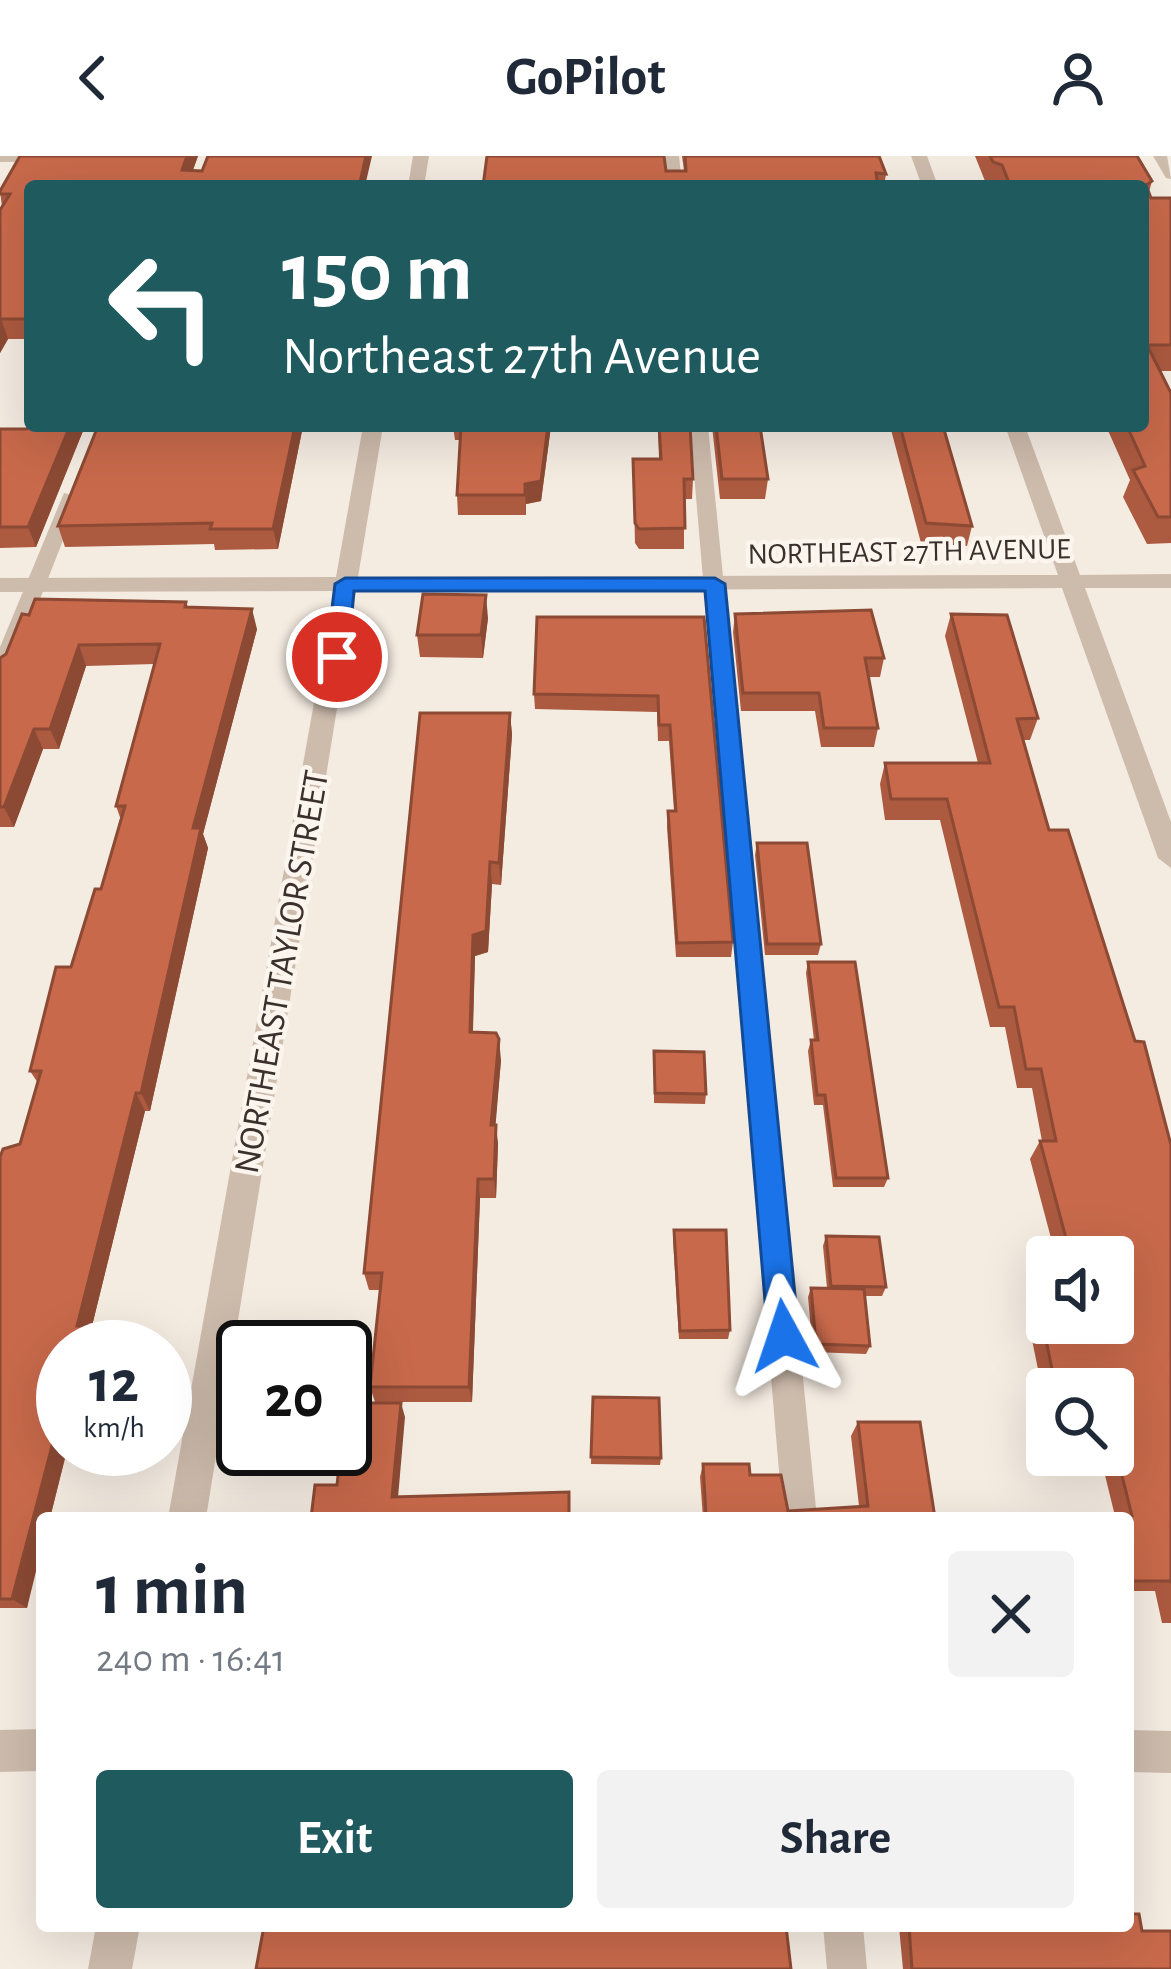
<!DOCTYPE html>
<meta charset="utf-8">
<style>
body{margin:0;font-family:"Alegreya Sans",sans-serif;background:#f2f2f3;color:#1f2937;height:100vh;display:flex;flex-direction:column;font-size:45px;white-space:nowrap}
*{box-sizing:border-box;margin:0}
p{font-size:39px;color:#747a83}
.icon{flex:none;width:66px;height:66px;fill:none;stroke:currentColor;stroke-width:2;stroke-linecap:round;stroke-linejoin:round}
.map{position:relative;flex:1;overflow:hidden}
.drawer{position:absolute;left:36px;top:1356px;width:1098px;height:420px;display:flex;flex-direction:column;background:#fff;border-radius:12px;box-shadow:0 12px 48px #0002}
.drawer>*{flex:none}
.top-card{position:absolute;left:24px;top:24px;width:1125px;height:252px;border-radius:12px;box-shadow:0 12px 48px #0002;background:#1f5a5e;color:#fff;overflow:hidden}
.tools{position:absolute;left:1026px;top:1080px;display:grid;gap:24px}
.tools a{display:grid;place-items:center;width:108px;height:108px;border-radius:12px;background:#fff;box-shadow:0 12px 48px #0002;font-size:60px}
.speed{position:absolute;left:36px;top:1164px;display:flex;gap:24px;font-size:60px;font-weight:700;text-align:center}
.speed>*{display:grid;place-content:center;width:156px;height:156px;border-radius:50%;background:#fff;box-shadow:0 12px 48px #0002;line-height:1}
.speed small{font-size:30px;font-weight:400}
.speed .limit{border:6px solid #111;border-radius:18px;background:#fff;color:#111}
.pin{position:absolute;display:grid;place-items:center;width:102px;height:102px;color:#fff;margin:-51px;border:6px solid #fff;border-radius:50%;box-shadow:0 3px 12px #0007}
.me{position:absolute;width:132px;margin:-66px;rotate:355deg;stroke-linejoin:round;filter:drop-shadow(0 0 9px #0008)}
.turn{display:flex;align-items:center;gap:42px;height:252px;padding:0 60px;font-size:54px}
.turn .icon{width:156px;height:156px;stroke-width:2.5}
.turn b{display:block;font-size:84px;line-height:102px}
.round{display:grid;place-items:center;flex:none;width:126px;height:126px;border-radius:12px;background:#f2f2f3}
.overview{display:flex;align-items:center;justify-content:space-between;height:204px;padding:0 60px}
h1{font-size:72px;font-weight:700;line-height:90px}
.action{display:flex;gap:24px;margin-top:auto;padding:24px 60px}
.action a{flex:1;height:138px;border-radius:12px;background:#1f5a5e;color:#fff;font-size:48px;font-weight:700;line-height:138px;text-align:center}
.action a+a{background:#f2f2f3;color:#1f2937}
header{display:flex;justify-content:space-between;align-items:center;height:156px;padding:0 60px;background:#fff;font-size:54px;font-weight:700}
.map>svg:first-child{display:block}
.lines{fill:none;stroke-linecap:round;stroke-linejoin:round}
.lane{fill:#cdbbac;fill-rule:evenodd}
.street{fill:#cdbbac;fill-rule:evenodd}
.wall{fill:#ac5a40}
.shaded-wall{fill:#8c4a34}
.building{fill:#c8694b;stroke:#8c4a34;stroke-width:3}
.route{fill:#1a73e8;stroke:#114b97;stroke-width:3}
.labels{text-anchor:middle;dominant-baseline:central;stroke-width:9;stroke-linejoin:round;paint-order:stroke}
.far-street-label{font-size:30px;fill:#3b302b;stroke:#fbf5ee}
.street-label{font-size:36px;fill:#3b302b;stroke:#fbf5ee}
</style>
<header><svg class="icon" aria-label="back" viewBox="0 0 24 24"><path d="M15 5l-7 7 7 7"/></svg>GoPilot<svg class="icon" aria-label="person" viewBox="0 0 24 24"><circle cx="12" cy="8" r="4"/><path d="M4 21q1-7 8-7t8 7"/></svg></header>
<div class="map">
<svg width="1171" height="1813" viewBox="0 0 1171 1813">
<rect width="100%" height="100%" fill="#f4ebe1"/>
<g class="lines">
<g class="lane">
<polygon points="665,0 679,0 682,30 668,30"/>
<polygon points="1153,0 1167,0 1171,23 1166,22"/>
<polygon points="690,270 708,270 817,1362 783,1362"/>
<polygon points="64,337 80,341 11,517 0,524 0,491"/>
<polygon points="823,1770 863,1770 867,1813 827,1813"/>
</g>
<g class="street">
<polygon points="0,0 148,0 140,5 0,6"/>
<polygon points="413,0 429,0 424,30 408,30"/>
<polygon points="911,0 927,0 938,30 922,30"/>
<polygon points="363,270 383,270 358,421 1058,419 1005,270 1025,270 1080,419 1171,418 1171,432 1085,432 1171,666 1171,712 1158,702 1062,432 356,435 206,1362 168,1362 334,435 0,436 0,422 336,421"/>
<polygon points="42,1573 42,1615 0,1616 0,1574"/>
<polygon points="1128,1574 1171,1575 1171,1617 1128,1616"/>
<polygon points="96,1770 140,1770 132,1813 88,1813"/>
</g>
</g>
<g class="wall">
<polygon points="20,0 198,0 193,14 30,30 30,183 8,183 0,197 2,51 0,35"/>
<polygon points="682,0 879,0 886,18 884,30 483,30 684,15"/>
<polygon points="975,0 1137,0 1152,25 1149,36 1151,42 1171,42 1171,215 1160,215 1171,237 1171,387 1147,388 1123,341 1130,324 1106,270 1143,270 1143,30 987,30"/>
<polygon points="30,270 85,270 36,391 0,392 0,273 27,273"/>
<polygon points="98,270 303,270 278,393 215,394 214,388 65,391 58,370"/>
<polygon points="453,270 551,270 541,345 526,348 526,359 458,359 457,339 460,284 455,284"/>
<polygon points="658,270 690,270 693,323 692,343 684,343 684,393 639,393 635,387 633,303 659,303"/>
<polygon points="712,270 760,270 768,323 765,343 720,343"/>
<polygon points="890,270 945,270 944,275 972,370 967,390 921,387"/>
<polygon points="186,446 188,451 257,473 203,678 208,692 150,955 145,955 90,1178 95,1184 50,1362 42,1362 27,1452 0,1452 0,1001 20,988 38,927 30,915 101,733 121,664 116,650 154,508 86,510 59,593 43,593 14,671 0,671 0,502"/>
<polygon points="735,458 884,502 880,521 868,521 878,572 874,591 821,591 815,555 741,555 733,476"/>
<polygon points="951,458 1038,562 1030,584 1023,584 1049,674 1135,885 1171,989 1171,1467 1162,1467 1155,1435 1128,1435 1128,1362 1059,1362 1061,1360 1115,1360 1100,1299 1113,1299 1113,1233 1047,1233 1047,1238 1043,1238 1029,1169 1040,1154 1113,1167 1113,1101 1056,1101 1030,1003 1040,985 1042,985 1032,932 1017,932 1005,871 990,871 940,664 885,664 880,628 885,607 978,607 945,480"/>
<polygon points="704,461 733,786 731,801 676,801 667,671 668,655 674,655 669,585 658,585 657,556 535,553 534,538"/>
<polygon points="488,462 483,502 420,501 417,479"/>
<polygon points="510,557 512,579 501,729 492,728 488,796 475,800 473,876 501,904 495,969 498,988 496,1042 480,1042 472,1246 375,1246 370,1231 380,1134 369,1134 364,1117"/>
<polygon points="757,687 821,788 818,799 765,799 755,699"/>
<polygon points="808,806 888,1022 884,1031 833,1031 823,949 814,949 808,895 811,884 814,884 806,817"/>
<polygon points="654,895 706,938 705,948 654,947"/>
<polygon points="674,1074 730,1174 728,1183 679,1183 673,1083"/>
<polygon points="826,1080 886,1131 882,1140 865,1140 870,1190 866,1198 813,1196 808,1141 811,1132 827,1132 823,1090"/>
<polygon points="593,1241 661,1302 660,1309 591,1308"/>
<polygon points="858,1266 935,1362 703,1362 700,1321 703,1308 750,1319 788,1355 859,1350 851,1280"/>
<polygon points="906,1770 1128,1770 1142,1775 1171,1813 903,1813 899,1771"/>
</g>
<g class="shaded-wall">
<polygon points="187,0 198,0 187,30 182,14"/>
<polygon points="366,0 372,0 365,30 355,30"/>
<polygon points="1,163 8,183 0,197 0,165"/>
<polygon points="70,270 85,270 36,391 28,371"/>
<polygon points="295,270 303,270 278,393 273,373"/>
<polygon points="548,270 551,270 541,345 526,348 526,359 525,328"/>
<polygon points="486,439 488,462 483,502 481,479"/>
<polygon points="252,453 257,473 203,678 208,692 150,955 141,937 193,672"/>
<polygon points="79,489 86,510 59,593 50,573"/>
<polygon points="510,557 512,579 501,729 499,707"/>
<polygon points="34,573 43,593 14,671 4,651"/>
<polygon points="490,706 492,728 488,796 475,800 472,896 470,876 473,779"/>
<polygon points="499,883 501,904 494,988 491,969"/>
<polygon points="136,937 145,955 90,1178 95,1184 93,1191 78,1191 77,1170"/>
<polygon points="496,969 498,988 496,1042 494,1023"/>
<polygon points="478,1023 480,1042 472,1246 469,1231"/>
<polygon points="401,1247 405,1261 397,1353 392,1341"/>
<polygon points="63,1248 63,1293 67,1293 50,1362 42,1362 42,1391 27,1452 12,1443"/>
</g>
<g class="building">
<polygon points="20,0 187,0 182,14 202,15 208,0 366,0 360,26 355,30 30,30 30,163 1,163 0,165 0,54 10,38 0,38 0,35"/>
<polygon points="487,0 664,0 666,15 686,15 685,0 879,0 886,18 876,17 878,30 483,30"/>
<polygon points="990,0 1137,0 1152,25 1146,29 1151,42 1171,42 1171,189 1147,189 1171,237 1171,361 1158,361 1133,314 1145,310 1127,270 1143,270 1143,30 1010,29 1002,9 993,6"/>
<polygon points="30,268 30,270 70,270 28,371 0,371 0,273 27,273"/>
<polygon points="98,270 295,270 273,373 210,373 212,367 58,370"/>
<polygon points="461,270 548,270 541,325 525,328 525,339 457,339"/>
<polygon points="659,270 690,270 693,323 684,323 685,372 639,373 635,367 633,303 661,303"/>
<polygon points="716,270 760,270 768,323 722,323"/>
<polygon points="900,270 943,270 972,370 926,367"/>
<polygon points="423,438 486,439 481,479 417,479"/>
<polygon points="35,443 186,446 185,451 252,453 193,672 201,672 141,937 136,937 77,1170 84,1170 78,1191 63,1191 63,1248 12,1443 0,1443 0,1001 3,993 20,988 41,915 30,915 56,811 71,811 95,733 101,733 125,650 116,650 160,488 79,489 50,573 34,573 4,651 0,651 0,502 6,498 22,458 29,459"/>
<polygon points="871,454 884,502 865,502 878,572 824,572 819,537 743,537 735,458"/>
<polygon points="951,458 1007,459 1038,562 1017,563 1049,674 1068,674 1135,885 1144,886 1171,989 1171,1427 1170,1425 1128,1425 1128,1362 1061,1362 1061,1360 1132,1360 1113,1283 1113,1233 1101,1233 1098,1223 1054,1223 1040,1154 1047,1154 1047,1167 1113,1167 1113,1101 1071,1101 1040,985 1056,985 1041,913 1026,913 1014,851 999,851 947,643 891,643 885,607 990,607"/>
<polygon points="537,461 704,461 733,786 677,787 668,655 676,655 670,569 659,569 658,540 534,538"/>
<polygon points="420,557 510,557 499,707 490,706 486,775 473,779 470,876 496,877 499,883 491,969 496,969 494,1023 478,1023 469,1231 370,1231 382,1117 364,1117"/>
<polygon points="757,687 807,687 821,788 767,788"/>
<polygon points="808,806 855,806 888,1022 836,1022 825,939 817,939 811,884 818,884"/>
<polygon points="654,895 704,896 706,938 655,937"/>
<polygon points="674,1074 726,1074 730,1174 680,1175"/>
<polygon points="826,1080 879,1081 886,1131 831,1130"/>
<polygon points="811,1132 864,1133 870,1190 816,1188"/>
<polygon points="593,1241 659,1242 661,1302 591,1301"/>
<polygon points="346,1247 401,1247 392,1341 569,1336 569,1362 311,1362 315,1329 337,1329 341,1293 345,1293"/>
<polygon points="858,1266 920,1266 935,1362 718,1362 717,1359 706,1359 703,1308 749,1308 750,1319 781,1319 788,1355 868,1350"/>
<polygon points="1128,1758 1139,1758 1142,1775 1171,1775 1171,1813 912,1813 909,1770 1128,1770"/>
<polygon points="264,1770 786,1770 791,1813 256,1813"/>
</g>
<polygon class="route" points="715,422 725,428 799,1180 795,1191 784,1195 773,1191 768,1180 705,435 354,435 348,501 337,508 326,501 335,428 345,422"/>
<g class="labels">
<g class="far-street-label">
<text transform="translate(909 396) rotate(-1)">NORTHEAST 27TH AVENUE</text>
</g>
<g class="street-label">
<text transform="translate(282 816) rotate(-80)">NORTHEAST TAYLOR STREET</text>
</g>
</g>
</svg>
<div class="tools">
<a><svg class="icon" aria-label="sound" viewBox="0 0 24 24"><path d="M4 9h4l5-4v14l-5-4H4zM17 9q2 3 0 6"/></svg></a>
<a><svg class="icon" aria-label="search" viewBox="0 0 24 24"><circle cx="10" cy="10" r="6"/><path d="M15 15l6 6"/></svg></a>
</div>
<div class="speed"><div>12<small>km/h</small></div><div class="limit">20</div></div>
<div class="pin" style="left:337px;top:501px;background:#d93025"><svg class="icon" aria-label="arrive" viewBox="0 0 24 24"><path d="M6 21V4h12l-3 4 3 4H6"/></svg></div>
<svg class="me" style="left:784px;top:1180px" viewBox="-20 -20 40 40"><path d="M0-17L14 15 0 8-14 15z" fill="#1a73e8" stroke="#fff" stroke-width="4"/></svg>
<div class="top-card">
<div class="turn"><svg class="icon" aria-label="left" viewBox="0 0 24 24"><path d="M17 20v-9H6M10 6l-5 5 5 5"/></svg><div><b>150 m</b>Northeast 27th Avenue</div></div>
</div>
<section class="drawer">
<div class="overview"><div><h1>1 min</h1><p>240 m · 16:41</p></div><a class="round"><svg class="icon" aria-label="close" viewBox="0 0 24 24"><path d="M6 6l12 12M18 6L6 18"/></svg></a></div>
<div class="action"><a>Exit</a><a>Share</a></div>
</section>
</div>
